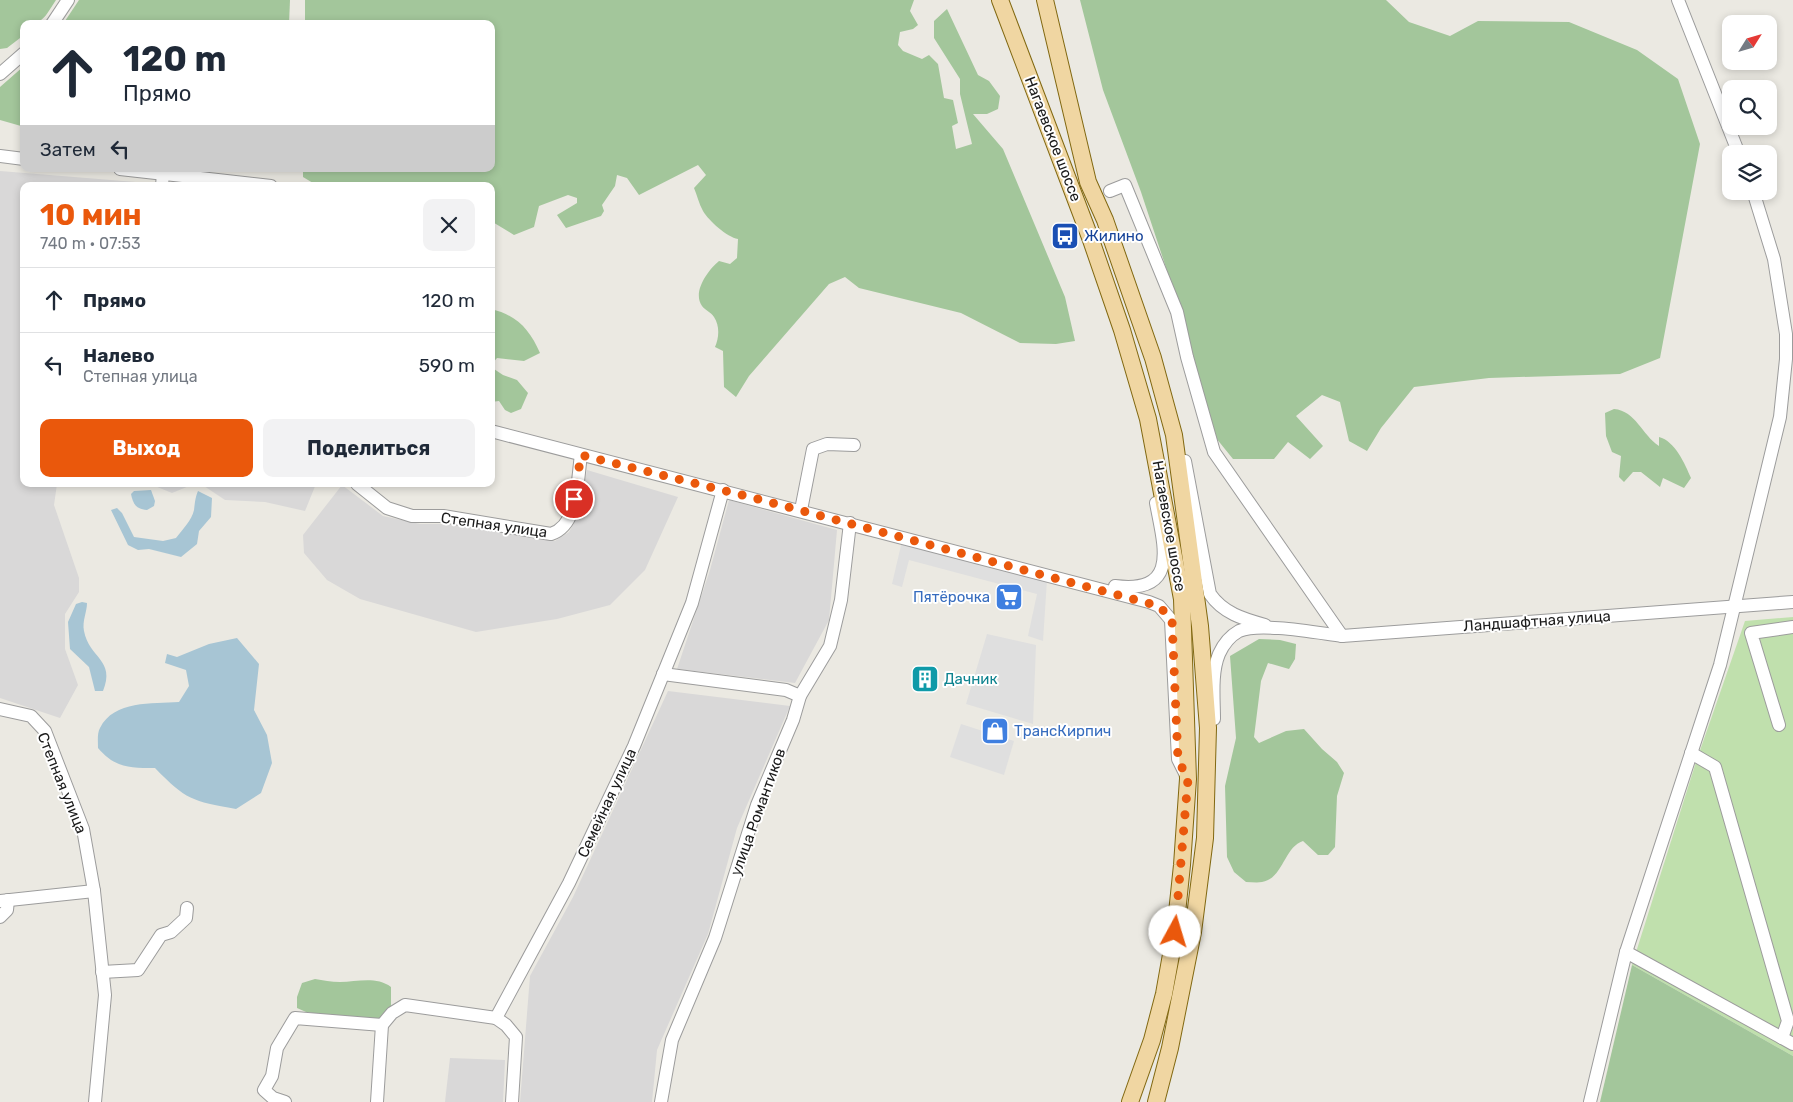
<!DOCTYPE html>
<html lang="ru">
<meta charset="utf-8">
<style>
body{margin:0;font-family:Rubik,sans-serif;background:#f2f2f3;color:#1f2937;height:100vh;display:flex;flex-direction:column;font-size:19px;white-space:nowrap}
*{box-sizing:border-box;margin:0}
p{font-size:16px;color:#747a83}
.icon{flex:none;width:28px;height:28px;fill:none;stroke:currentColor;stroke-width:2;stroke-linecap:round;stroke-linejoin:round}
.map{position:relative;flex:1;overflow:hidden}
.panel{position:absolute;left:20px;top:182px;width:475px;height:305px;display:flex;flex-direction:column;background:#fff;border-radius:10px;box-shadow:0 2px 8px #0003}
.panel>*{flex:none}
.hud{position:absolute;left:20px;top:20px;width:475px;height:152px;border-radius:10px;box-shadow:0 2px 8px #0003;background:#fff;color:#1f2937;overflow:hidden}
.needle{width:32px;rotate:53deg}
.controls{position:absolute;left:1722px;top:15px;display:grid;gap:10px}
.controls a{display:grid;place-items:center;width:55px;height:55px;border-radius:10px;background:#fff;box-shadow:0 2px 8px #0003;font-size:25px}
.pin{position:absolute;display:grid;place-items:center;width:42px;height:42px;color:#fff;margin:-21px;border:2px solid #fff;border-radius:50%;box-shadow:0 1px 5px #0007}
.me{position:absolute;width:55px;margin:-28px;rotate:6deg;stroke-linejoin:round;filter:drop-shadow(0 0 4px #0008)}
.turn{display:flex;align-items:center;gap:18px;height:105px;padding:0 20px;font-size:22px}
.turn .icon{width:65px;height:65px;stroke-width:2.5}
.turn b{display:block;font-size:35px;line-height:42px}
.then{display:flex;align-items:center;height:48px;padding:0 20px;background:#0003;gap:10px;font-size:19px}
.round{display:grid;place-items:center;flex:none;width:52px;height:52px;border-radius:10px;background:#f2f2f3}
.overview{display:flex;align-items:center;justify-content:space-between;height:85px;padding:0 20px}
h1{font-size:30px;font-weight:700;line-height:38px;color:#ea580c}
.action{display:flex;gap:10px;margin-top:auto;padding:10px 20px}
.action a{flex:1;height:58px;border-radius:10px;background:#ea580c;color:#fff;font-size:20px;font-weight:700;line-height:58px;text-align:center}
.action a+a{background:#f2f2f3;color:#1f2937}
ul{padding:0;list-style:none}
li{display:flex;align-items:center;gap:15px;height:65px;padding:0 20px;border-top:1px solid #e0e1e3}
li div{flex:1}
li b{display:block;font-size:19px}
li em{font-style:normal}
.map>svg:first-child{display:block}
.residential{fill:#d9d8d8}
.grass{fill:#c0e0ad}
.forest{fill:#a3c69b}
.parking{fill:#dfdfdf}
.water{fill:#a7c5d4}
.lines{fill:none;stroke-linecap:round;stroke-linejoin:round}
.minor-casing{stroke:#9c9c9c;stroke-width:14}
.major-casing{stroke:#816811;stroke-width:18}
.minor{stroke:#fff;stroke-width:12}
.major{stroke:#f0d6a2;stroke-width:16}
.route{stroke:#ea580c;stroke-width:9;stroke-dasharray:0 16.2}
.labels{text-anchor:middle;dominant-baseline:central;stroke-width:4;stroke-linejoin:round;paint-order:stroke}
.street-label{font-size:15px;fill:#1b1b1b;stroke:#fff}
.transit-label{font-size:15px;fill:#164399;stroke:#fff;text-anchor:start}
.shop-label{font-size:15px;fill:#366cbe;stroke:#fff;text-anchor:end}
.culture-label{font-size:15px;fill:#0d838f;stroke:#fff;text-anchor:start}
</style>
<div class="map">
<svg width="1793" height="1102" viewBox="0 0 1793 1102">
<rect width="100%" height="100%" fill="#ebe9e2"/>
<g class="residential">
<polygon points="0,171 148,183 150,186 24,186 24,484 57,484 54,505 79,578 79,592 65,614 65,649 78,685 60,718 0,698"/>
<polygon points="587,470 678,497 645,570 610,605 557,619 476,632 360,599 327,580 304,553 303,535 342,485 383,516 420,524 448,524 555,541 569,532 579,514"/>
<polygon points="150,484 194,484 172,493"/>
<polygon points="201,484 316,484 305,511 265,502 225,500"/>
<polygon points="729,500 837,530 829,620 795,683 677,669 710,570"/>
<polygon points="668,691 790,706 737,828 708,934 657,1050 652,1102 520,1102 530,976 573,897"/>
<polygon points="450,1058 505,1060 503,1102 445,1102"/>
</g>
<polygon class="grass" points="1793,617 1793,1056 1632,965 1696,762 1745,621"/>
<g class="forest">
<path d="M0,0H56C45,16 44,24 24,24V35L7,48L0,49Z"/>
<polygon points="79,0 290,0 289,24 63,24"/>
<path d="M305,0H914L910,11L918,25L913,29L900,32L898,45L903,51L922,59L929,55L938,64L944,98L953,100L958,123L952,126L956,149L972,144L960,94V79L934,38V21L947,9L978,75L989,81L1000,96L998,109L987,114H973L1003,149L1065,297L1075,341L1056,344L1020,343L961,313L859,288L845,277L829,284L749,376L736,397L724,387L723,351L715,347C719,338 720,326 714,317C711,312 705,310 702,306C692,292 708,270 719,261L730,264L737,258L738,239C727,237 709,221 703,211C699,204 697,195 694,188L706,175L698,165L639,195L627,178L617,175L615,186L602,205L604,211L601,216L566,228L557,215L577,203V198L568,195L539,206L534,227L514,235L491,221V186H318L303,177V169H491V24H305Z"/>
<polygon points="1080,0 1386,0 1409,22 1450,36 1478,21 1569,22 1637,50 1678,79 1700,144 1660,358 1620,374 1489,378 1414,387 1381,428 1367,451 1349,441 1340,402 1322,395 1296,416 1323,446 1310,459 1288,442 1274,459 1233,459 1212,433 1182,316 1141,192 1103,90"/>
<polygon points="24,66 24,130 21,126 0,120 0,87"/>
<path d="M491,309C517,315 530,330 540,353L524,361L497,358L491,365Z"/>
<polygon points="491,367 503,375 517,380 528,393 521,409 511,413 505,410 499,401 491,402"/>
<path d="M1614,409C1636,411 1642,435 1659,446V437C1675,441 1685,464 1691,478L1684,488L1663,478L1660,487L1641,472H1633L1624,482L1619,477L1621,456L1612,452L1606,436L1605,413Z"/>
<path d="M1259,639L1280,640L1296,644L1295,659L1289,669L1268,663L1261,681L1254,737L1259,743L1286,731L1304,729L1322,749L1337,762L1344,773L1337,796L1335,847L1328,855H1318L1303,841C1284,847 1283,879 1262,882C1257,883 1251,882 1246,882L1234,872L1227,857L1225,786L1236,738L1230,656Z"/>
<polygon points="1632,965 1793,1056 1793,1102 1600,1102"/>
<path d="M315,979C323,980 331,982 340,982C357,982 376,976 391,987V1007L382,1017L374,1022L306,1012L297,1008V997L302,983Z"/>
</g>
<g class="parking">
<polygon points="902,541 1047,580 1043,641 1028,636 1037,594 909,560 902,587 892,584"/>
<polygon points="987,634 1036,645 1033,724 966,704"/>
<polygon points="961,724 1014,741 1004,775 950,757"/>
</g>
<g class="water">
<path d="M151,490L155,501L154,506L147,510C136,509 133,504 131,494L134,491Z"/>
<path d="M198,491L212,498L211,517L199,531L197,544L181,557L149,549L138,550L128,545L111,510L117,508L122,513L134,537L163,541L176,538C182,530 192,520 194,510C195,503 195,498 198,491Z"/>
<path d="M82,602L87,603C87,612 82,621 84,631C89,658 116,660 103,691H95L89,667L70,649L68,622L76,604Z"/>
<path d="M237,638L259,664L254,710L267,735L272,763L261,793L236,809C192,801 186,800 155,768C130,768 115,768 98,748C98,742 97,733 100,728C114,700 152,704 179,702L189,686L186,670L165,663L167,654L177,657L209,644Z"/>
</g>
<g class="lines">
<g class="minor-casing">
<g id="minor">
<polyline points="1678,0 1739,154"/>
<polyline points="52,24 68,0"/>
<polyline points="0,74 24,53"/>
<polyline points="0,156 24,159"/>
<polyline points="120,169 271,186"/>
<polyline points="162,186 163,173"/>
<polyline points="1110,191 1125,185 1177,312 1187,357 1214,452 1342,636"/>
<polyline points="491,431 1149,602 1159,606 1171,620 1178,759 1187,777"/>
<path d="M1185,461L1210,594C1223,613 1243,619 1265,625"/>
<path d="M357,484L387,508L412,516H443L551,534C579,525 577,481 581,455"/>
<polyline points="801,510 813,449 827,444 854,445"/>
<path d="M1115,586C1180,594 1164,546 1156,503"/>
<polyline points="663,674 786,690 800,696"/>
<polyline points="0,709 31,716 45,731 83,829 94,891 105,995 95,1102"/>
<path d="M1214,719C1214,699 1211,673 1219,654C1223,645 1230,636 1239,631C1260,622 1318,633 1342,636L1793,602"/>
<polyline points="1779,725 1751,633 1793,627"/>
<polyline points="1691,753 1715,767 1788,1021 1782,1038"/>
<polyline points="0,901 94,891"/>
<polyline points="0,917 7,910 8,900"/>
<polyline points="1626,952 1793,1044"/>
<polyline points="102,972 138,970 161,935 171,932 186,918 187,908"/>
<polyline points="285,1102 273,1098 264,1090 272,1076 277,1048 295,1018 382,1025"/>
<polyline points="377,1102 382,1025 392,1013 405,1005 496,1018"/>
<polyline points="512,1102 516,1037 506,1025 496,1018 569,883 634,746 692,603 723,490"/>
<polyline points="661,1102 672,1040 715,938 757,805 793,720 800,696 830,646 841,600 850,523"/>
<polyline points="1590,1102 1626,952 1720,665 1780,417 1786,359 1786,334 1774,259 1753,191"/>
</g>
</g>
<g class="major-casing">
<g id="major">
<polyline points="1000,0 1091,240 1122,330 1148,419 1182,599 1188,779 1182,865 1175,932 1164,994 1152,1040 1130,1102"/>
<polyline points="1045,0 1088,182 1105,220 1153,358 1174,435 1200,626 1208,728 1205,838 1193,932 1170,1048 1156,1102"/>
</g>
</g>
<use href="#minor" class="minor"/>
<use href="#major" class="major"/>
</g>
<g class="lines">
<polyline class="route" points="574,499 581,455 754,498 1159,606 1172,620 1178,760 1188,779 1175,932"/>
</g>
<defs>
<g id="bus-square" transform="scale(1.4375)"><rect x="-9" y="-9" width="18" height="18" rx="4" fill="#1a4fb4" stroke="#fff"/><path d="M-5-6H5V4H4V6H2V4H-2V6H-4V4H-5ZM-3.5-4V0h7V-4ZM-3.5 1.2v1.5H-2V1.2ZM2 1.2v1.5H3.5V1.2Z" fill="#fff"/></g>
<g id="supermarket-square" transform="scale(1.4375)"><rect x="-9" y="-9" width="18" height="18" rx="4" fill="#3f7fe0" stroke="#fff"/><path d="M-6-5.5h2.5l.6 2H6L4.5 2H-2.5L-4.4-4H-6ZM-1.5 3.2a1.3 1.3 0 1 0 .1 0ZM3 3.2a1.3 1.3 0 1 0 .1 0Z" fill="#fff"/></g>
<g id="building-square" transform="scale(1.4375)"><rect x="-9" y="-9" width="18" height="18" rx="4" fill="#0f9aa8" stroke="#fff"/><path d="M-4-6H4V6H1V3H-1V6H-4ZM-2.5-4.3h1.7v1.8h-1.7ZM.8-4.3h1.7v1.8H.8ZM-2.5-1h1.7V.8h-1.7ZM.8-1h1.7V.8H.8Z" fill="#fff"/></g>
<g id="shop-square" transform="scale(1.4375)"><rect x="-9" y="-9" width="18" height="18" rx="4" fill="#3f7fe0" stroke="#fff"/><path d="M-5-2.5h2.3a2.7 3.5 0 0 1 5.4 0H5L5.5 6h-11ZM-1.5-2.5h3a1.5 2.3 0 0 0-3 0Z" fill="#fff"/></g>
</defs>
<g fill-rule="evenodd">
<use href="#bus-square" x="1065" y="236"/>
<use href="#supermarket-square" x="1009" y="597"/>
<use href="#building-square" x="925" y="679"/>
<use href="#shop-square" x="995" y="731"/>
</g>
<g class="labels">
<g class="street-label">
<text transform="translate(1053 139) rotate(69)">Нагаевское шоссе</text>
<text transform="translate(494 525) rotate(8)">Степная улица</text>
<text transform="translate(1169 526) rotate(80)">Нагаевское шоссе</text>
<text transform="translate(1537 621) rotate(-4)">Ландшафтная улица</text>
<text transform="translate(62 783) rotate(68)">Степная улица</text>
<text transform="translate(607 803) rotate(-65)">Семейная улица</text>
<text transform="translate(758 812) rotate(-70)">улица Романтиков</text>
</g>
<g class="transit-label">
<text x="1084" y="236">Жилино</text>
</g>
<g class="shop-label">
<text x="990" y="597">Пятёрочка</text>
<text x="1014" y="731" text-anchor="start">ТрансКирпич</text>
</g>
<g class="culture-label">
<text x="944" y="679">Дачник</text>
</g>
</g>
</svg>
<div class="controls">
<a><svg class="needle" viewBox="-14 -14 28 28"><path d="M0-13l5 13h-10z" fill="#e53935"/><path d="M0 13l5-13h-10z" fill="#747a83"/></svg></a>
<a><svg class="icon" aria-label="search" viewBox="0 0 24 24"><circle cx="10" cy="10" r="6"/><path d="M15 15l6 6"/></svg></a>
<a><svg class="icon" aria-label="layers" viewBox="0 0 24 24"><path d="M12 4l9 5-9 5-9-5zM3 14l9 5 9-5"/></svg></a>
</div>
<div class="pin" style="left:574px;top:499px;background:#d93025"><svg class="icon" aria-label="arrive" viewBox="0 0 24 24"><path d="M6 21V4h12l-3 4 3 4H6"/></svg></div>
<svg class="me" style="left:1175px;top:932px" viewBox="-20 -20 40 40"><circle r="19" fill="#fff"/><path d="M0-13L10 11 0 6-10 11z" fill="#ea580c"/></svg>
<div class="hud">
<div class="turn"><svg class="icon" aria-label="ahead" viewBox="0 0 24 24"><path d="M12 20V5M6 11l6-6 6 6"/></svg><div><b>120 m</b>Прямо</div></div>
<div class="then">Затем<svg class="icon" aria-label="left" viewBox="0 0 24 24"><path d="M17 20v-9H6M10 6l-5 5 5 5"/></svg></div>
</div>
<section class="panel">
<div class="overview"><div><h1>10 мин</h1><p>740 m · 07:53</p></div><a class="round"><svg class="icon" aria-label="close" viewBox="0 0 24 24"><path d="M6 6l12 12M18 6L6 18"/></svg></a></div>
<ul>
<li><svg class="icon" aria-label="ahead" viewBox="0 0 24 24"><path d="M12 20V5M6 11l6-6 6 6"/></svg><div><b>Прямо</b></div><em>120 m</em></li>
<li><svg class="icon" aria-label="left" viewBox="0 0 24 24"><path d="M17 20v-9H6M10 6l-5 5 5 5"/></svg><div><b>Налево</b><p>Степная улица</p></div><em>590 m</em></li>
</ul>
<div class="action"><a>Выход</a><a>Поделиться</a></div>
</section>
</div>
